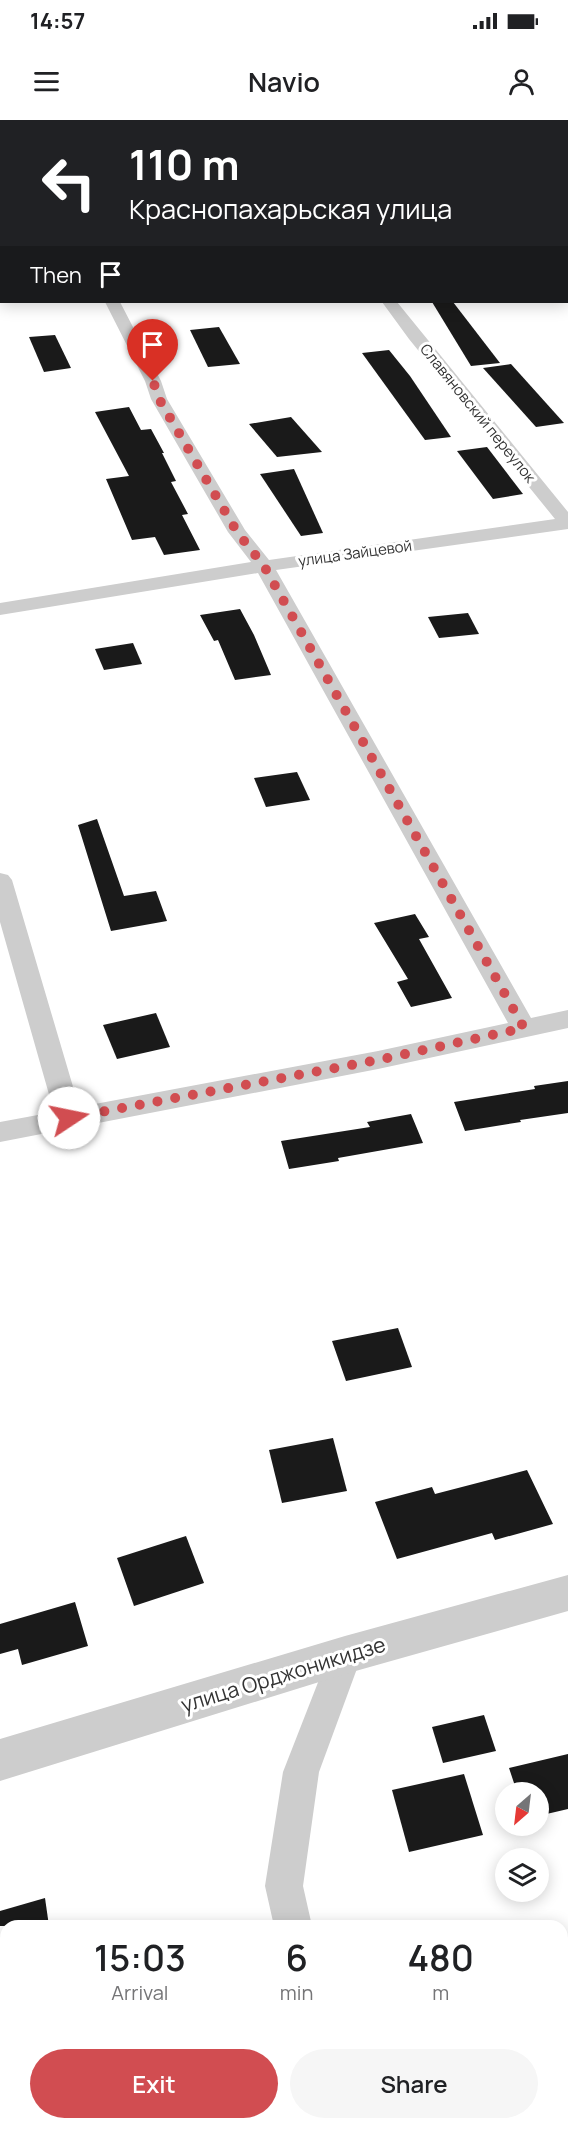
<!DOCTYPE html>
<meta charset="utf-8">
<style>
body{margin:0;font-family:Manrope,sans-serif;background:#f6f6f6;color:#202124;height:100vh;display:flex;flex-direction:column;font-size:22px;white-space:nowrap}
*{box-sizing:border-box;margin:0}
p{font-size:20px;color:#757577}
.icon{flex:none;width:33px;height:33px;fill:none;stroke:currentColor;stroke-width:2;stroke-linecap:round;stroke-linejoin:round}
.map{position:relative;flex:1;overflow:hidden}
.drawer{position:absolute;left:0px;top:1800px;width:568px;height:210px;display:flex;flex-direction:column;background:#fff;border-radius:18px 18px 0 0;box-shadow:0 3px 15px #0003}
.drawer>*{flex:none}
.hud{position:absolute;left:0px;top:0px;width:568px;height:183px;box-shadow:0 3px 15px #0003;background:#202124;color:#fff;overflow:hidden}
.needle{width:39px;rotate:208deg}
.controls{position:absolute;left:495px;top:1662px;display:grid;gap:12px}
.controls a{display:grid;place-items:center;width:54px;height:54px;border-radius:50%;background:#fff;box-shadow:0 3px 15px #0003;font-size:30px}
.pin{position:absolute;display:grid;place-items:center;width:51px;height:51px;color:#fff;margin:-62px -26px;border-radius:50% 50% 50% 0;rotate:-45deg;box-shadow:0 0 6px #0007}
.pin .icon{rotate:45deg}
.me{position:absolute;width:66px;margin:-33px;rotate:79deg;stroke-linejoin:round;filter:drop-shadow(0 0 4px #0008)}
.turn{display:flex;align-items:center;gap:21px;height:126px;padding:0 30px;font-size:27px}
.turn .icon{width:78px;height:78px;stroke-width:2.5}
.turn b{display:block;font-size:42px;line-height:51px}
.then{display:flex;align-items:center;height:57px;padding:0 30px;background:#0003;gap:12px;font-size:22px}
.eta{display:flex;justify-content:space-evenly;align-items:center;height:102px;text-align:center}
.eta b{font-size:36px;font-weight:600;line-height:42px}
.button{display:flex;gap:12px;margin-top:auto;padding:12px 30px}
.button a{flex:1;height:69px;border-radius:36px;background:#d14d51;color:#fff;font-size:24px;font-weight:600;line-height:69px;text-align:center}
.button a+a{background:#f6f6f6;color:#202124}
.status{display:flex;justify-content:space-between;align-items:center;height:42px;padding:0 30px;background:#fff;direction:ltr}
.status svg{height:16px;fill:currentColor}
header{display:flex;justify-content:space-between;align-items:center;height:78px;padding:0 30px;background:#fff;font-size:27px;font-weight:600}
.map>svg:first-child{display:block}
.building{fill:#1a1a1a}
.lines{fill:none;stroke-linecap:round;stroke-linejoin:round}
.minor{fill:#cdcdcd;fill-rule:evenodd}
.tertiary{fill:#cdcdcd;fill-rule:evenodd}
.route{stroke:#d14d51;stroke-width:10;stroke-dasharray:0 18}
.labels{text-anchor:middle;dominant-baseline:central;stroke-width:6;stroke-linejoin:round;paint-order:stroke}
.far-street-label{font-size:15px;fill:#333;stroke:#fff}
.near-street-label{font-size:21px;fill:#333;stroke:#fff}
</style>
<div class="status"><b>14:57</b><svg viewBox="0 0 49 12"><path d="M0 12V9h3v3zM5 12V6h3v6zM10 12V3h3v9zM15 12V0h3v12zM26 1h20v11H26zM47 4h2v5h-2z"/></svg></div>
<header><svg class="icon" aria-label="menu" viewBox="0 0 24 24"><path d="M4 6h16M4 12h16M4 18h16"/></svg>Navio<svg class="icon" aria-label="person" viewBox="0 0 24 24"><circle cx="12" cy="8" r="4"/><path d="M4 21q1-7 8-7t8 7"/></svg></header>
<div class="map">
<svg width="568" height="2010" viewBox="0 0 568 2010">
<rect width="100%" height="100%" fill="#fff"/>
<g class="building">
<polygon points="432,182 453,182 500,243 471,246"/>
<polygon points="219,207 240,244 208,247 190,210"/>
<polygon points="55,215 71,248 44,252 29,217"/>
<polygon points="389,230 410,256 451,317 425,320 362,233"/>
<polygon points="511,244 564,303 536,307 483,248"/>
<polygon points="129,287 141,310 151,309 164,333 162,333 176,361 171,362 188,394 182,395 200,430 164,435 155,417 132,420 106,359 129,356 95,292"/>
<polygon points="291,297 322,332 277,337 249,304"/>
<polygon points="487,327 523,374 493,379 457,331"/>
<polygon points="294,349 323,413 301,416 260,354"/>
<polygon points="240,489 254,515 271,555 235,560 218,520 214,521 200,495"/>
<polygon points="468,493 479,514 439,518 428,497"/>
<polygon points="133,523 142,544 104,550 95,529"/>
<polygon points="297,652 310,680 266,687 254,658"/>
<polygon points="97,699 124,776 156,771 167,801 111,811 78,705"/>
<polygon points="415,794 429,817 419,819 452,878 411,887 397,862 408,859 374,803"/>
<polygon points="156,893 170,927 117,939 103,905"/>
<polygon points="568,961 568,993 520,1000 521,1002 465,1011 454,982 535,969 534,966"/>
<polygon points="411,994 423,1023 338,1038 339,1041 289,1049 281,1021 370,1007 367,1002"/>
<polygon points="398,1208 412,1247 346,1261 332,1221"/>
<polygon points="333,1318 347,1371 282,1383 269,1330"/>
<polygon points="527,1350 553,1404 495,1420 492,1413 397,1439 375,1382 432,1367 435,1374"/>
<polygon points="186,1416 204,1463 134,1486 117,1438"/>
<polygon points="75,1482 88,1526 22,1545 18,1529 0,1534 0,1504"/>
<polygon points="484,1595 496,1631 443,1643 432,1607"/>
<polygon points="568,1634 568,1689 538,1696 538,1672 517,1672 509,1648"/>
<polygon points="464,1654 483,1715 409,1732 392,1670"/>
<polygon points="45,1778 49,1806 0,1806 0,1791"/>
</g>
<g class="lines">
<g class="minor">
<polygon points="2,0 14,0 15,2 2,2"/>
<polygon points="229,0 241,0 242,2 229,2"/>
<polygon points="474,0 487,0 488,2 475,2"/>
<rect x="567" y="79" width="1" height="8"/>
<rect x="0" y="144" width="2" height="8"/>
<polygon points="105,182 120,182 161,261 167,279 245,410 269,440 555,399 409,219 382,182 397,182 568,392 568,409 276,450 531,898 568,890 568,908 378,949 0,1022 0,1002 54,992 0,802 0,753 8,755 12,760 79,987 378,931 508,903 258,453 0,495 0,483 251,442 228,412 151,279 145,261"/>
<polygon points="345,1519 357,1524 362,1535 319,1652 303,1766 312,1806 274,1806 265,1766 283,1652 333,1524"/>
<polygon points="321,2004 363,2004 364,2010 322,2010"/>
</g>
<polygon class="tertiary" points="568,1455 568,1491 345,1554 0,1661 0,1619 345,1516"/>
</g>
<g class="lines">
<polyline class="route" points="69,998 378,940 524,908 264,446 237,412 159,279 153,261"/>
</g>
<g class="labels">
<g class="far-street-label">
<text transform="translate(478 293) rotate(51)">Славяновский переулок</text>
<text transform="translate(355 433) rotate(-8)">улица Зайцевой</text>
</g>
<g class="near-street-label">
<text transform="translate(283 1554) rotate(-17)">улица Орджоникидзе</text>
</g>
</g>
</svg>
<div class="controls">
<a><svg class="needle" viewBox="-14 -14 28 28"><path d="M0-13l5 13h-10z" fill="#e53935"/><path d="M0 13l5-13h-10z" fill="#757577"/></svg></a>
<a><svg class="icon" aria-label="layers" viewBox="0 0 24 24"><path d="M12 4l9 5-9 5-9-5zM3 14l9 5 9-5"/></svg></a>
</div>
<div class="pin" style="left:153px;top:261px;background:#d93025"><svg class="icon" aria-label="arrive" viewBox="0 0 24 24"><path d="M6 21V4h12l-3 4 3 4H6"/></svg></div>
<svg class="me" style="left:69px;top:998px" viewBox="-20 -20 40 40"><circle r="19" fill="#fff"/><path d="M0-13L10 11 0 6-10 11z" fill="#d14d51"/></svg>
<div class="hud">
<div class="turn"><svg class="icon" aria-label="left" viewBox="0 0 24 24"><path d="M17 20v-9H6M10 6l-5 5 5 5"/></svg><div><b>110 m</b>Краснопахарьская улица</div></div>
<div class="then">Then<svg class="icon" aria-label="arrive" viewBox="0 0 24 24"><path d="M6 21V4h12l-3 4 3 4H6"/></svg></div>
</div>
<section class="drawer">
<div class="eta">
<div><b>15:03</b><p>Arrival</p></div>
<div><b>6</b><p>min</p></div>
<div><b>480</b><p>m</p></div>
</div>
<div class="button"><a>Exit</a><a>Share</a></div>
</section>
</div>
